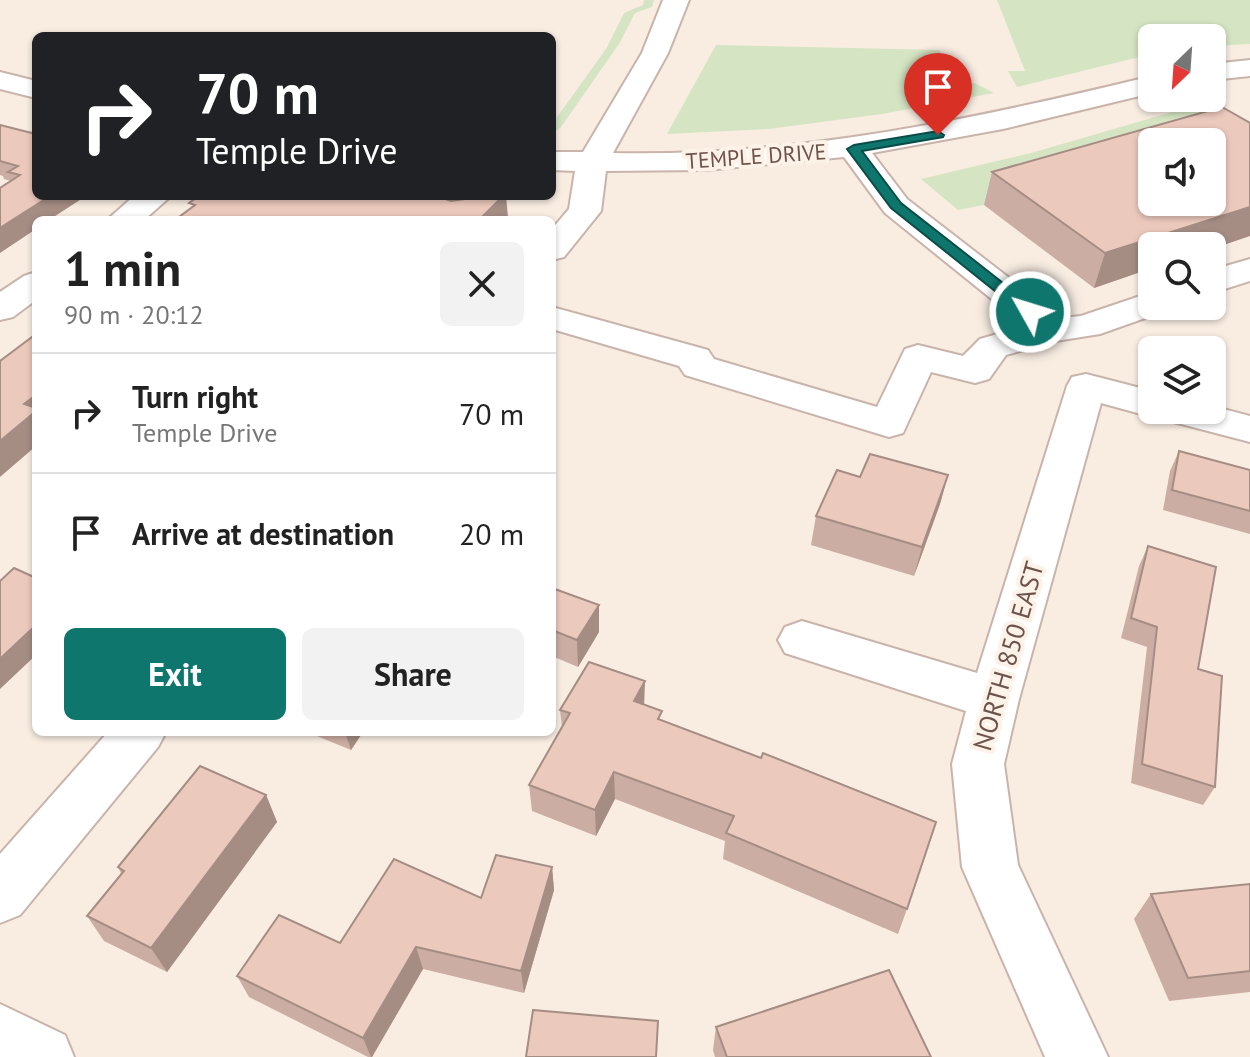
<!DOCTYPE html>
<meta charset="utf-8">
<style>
body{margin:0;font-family:"PT Sans",sans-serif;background:#f2f2f2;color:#222;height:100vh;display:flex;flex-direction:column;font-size:30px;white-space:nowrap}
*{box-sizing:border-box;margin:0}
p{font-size:26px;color:#767676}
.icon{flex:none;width:44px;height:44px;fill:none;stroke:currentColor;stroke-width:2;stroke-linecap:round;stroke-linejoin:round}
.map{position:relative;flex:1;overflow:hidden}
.drawer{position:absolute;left:32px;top:216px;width:524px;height:520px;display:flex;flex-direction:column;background:#fff;border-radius:12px;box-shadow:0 2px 6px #0004}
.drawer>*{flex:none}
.banner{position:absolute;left:32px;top:32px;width:524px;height:168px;border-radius:12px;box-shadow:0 2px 6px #0004;background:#202124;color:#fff;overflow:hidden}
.needle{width:52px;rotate:205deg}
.controls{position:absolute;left:1138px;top:24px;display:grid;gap:16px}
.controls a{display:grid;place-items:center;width:88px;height:88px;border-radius:12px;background:#fff;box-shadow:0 2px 6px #0004;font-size:40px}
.pin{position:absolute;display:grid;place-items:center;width:68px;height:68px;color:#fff;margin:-82px -34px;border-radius:50% 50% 50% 0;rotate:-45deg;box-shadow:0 0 8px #0007}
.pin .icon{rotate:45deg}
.me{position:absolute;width:88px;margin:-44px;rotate:309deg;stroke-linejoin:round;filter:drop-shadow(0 0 6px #0008)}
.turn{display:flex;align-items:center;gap:28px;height:168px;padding:0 32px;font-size:36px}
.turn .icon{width:104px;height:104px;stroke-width:2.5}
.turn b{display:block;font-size:56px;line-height:68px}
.round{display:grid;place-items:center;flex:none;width:84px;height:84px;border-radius:12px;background:#f2f2f2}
.summary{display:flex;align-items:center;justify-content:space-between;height:136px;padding:0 32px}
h1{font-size:48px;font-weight:700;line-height:60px}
.button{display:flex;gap:16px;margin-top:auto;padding:16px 32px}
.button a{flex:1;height:92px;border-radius:12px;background:#0f766e;color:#fff;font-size:32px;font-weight:700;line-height:92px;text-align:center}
.button a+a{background:#f2f2f2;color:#222}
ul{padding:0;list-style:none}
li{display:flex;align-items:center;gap:24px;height:120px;padding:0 32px;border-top:2px solid #e0e0e0}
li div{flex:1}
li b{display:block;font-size:30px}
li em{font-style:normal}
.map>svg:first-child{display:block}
.green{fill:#d5e5c3}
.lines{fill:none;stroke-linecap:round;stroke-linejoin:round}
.minor-casing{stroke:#c8b4ab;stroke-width:4}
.minor{fill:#fff;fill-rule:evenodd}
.wall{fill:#cbada3}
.shaded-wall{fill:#a58d84}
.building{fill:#ecc9bd;stroke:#a58d84;stroke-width:2;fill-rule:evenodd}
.route{fill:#0f766e;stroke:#0a4d48;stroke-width:2}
.labels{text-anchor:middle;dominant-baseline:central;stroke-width:8;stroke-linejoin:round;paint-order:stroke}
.far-street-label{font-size:22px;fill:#6e534c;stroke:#fdf2e8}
.street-label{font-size:26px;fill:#6e534c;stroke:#fdf2e8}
</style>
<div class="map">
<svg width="1250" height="1057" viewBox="0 0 1250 1057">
<rect width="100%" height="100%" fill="#f9ede2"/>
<g class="green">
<polygon points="644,0 654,0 652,7 635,13 619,44 561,127 552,134 552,124 606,49 624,13 643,5"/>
<polygon points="997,0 1250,0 1250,44 1212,46 1212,38 1152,38 1152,54 1017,87 1008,71 1025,71"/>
<polygon points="716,45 940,50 949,82 975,83 994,93 882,114 769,129 667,134"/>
<polygon points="1218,104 1250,122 1250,164 1209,140 1152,142 984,205 958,210 921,179 1031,153 1179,110"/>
</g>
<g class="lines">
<g class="minor-casing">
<g id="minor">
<path d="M663,0H689L668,53L613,153C796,157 975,119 1152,76V93L1003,129L872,153L907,199L1061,318L1081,316L1152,292V306H1168L1165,311L1100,334L1056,341L1006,355L989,379L975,383L931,372L903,433L889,437L685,375L679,366L552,329V307L708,350L714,359L877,407L905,349L918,345L963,356L980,339L1025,326L885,213L844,157L706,170L606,171L601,211L564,257L552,260V229L569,209L575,171L552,170V152H583L642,53Z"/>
<polygon points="1250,60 1250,76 1212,80 1212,64"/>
<polygon points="0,72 36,81 36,98 0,89"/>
<polygon points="134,196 171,196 144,220 107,220"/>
<polygon points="1250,259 1250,281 1212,293 1212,270"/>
<polygon points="36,272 36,300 13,317 0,320 0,292 24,276"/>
<polygon points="1086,374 1152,391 1152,410 1212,410 1212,406 1250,416 1250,442 1162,419 1159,415 1152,417 1101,403 1019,699 1004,764 1018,865 1108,1057 1045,1057 962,867 952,764 966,711 785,653 778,640 785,627 802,621 977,673 1067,386 1072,377"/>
<polygon points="108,732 166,732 158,747 20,915 0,923 0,854"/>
<polygon points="0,1004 65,1035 74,1057 0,1057"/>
</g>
</g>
<use href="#minor" class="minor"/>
</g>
<g class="wall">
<polygon points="0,125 36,134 0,253 11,181 4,179 3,176 0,175"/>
<polygon points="992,172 1152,246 1152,268 1094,288 984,205"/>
<polygon points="1179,451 1250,470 1250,534 1163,510 1170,471"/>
<polygon points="948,475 940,504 914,576 811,545 816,516 860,477"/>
<polygon points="1148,546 1198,669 1215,787 1203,805 1131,783 1147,647 1121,638 1139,566"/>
<polygon points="552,588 599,632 578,667 552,656"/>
<polygon points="644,705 662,721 907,909 898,934 723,859 725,841 615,799 596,836 532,811 529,785 562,728 560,710"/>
<polygon points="307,732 363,732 351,750"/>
<polygon points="266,795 277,822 167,972 104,941 87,916 121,873 118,867"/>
<polygon points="552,867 554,890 524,993 423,969 372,1057 368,1057 249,997 237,976 481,898"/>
<polygon points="1250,884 1250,992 1169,1001 1134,919 1151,894"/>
<polygon points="716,1027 931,1057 715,1057 713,1050"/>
</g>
<g class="shaded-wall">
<polygon points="50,196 86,196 49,220 36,220 36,229 0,253 0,228"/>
<polygon points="503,196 506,196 508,217 504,220 479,220"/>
<polygon points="1250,207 1250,236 1212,249 1212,246 1152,246 1152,268 1094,288 1105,253"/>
<polygon points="36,395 36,446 0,477 0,441 24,404"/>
<polygon points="948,475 940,504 914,576 922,547"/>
<polygon points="599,605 599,632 578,667 577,640"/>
<polygon points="36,625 36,655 0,689 0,659"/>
<polygon points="645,681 644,709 634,701"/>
<polygon points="345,732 363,732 351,750"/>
<polygon points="614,772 615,799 596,836 595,810"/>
<polygon points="266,795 277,822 167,972 151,948"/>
<polygon points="552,867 554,890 524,993 521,971"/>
<polygon points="416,947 423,969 372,1057 371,1057 363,1038"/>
</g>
<g class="building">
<path d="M1222,107L1250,123V207L1105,253L992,172ZM1152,142H1212V202H1152Z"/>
<polygon points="0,125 36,134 36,196 50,196 0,228 0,188 20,175 8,172 18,166 0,161"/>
<polygon points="199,196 437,196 451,201 486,196 503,196 479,220 175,220 195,205 189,203"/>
<polygon points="36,334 36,395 24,404 36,408 36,411 0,441 0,361"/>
<polygon points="1179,451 1250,470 1250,511 1172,490"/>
<polygon points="870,454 948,475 922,547 816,516 837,470 860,477"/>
<polygon points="1148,546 1216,567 1198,669 1222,676 1215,787 1142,764 1157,627 1131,618"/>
<polygon points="14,568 36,578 36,625 0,659 0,581"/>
<polygon points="552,588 599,605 577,640 552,630"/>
<polygon points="589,662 645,681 634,701 662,711 658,719 761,758 763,753 936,822 907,909 726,833 734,816 614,772 595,810 529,785 570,713 560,710"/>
<polygon points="200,766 266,795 151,948 87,916 124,871 118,867"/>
<polygon points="496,855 552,867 521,971 416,947 363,1038 237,976 279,915 340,943 394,859 481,898"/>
<polygon points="1250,884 1250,971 1188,978 1151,894"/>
<polygon points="889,970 931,1057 727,1057 716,1027"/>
<polygon points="533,1010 658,1021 656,1057 526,1057"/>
</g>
<polygon class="route" points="938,131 944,135 943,137 862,151 901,203 1035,308 1035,315 1025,315 891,208 847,149 854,145"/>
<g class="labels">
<g class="far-street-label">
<text transform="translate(756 156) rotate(-4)">TEMPLE DRIVE</text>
</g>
<g class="street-label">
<text transform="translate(1008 656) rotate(-74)">NORTH 850 EAST</text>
</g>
</g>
</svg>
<div class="controls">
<a><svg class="needle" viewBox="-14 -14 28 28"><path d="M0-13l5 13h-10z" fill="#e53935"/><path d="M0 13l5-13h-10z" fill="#767676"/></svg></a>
<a><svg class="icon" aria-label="sound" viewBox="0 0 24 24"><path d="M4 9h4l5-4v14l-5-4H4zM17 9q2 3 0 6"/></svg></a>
<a><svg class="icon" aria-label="search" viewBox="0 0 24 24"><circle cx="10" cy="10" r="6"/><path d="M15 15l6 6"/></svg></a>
<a><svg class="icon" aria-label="layers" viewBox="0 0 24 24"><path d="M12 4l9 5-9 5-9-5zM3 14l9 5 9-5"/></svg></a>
</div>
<div class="pin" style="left:938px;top:135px;background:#d93025"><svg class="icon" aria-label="arrive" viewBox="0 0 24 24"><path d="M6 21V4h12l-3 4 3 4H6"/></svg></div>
<svg class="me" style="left:1030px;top:312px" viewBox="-20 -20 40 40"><circle r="17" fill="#0f766e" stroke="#fff" stroke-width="3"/><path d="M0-11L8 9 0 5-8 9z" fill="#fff"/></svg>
<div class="banner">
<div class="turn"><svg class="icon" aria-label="right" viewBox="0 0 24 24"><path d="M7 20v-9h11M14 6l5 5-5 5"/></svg><div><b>70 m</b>Temple Drive</div></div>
</div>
<section class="drawer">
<div class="summary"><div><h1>1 min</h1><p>90 m · 20:12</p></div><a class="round"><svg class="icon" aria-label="close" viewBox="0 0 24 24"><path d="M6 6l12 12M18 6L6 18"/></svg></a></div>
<ul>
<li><svg class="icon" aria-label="right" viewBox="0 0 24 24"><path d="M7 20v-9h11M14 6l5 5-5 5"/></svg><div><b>Turn right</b><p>Temple Drive</p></div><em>70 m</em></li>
<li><svg class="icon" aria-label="arrive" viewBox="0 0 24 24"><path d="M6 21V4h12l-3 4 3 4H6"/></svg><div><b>Arrive at destination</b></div><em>20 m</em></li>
</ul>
<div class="button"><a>Exit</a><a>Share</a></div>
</section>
</div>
